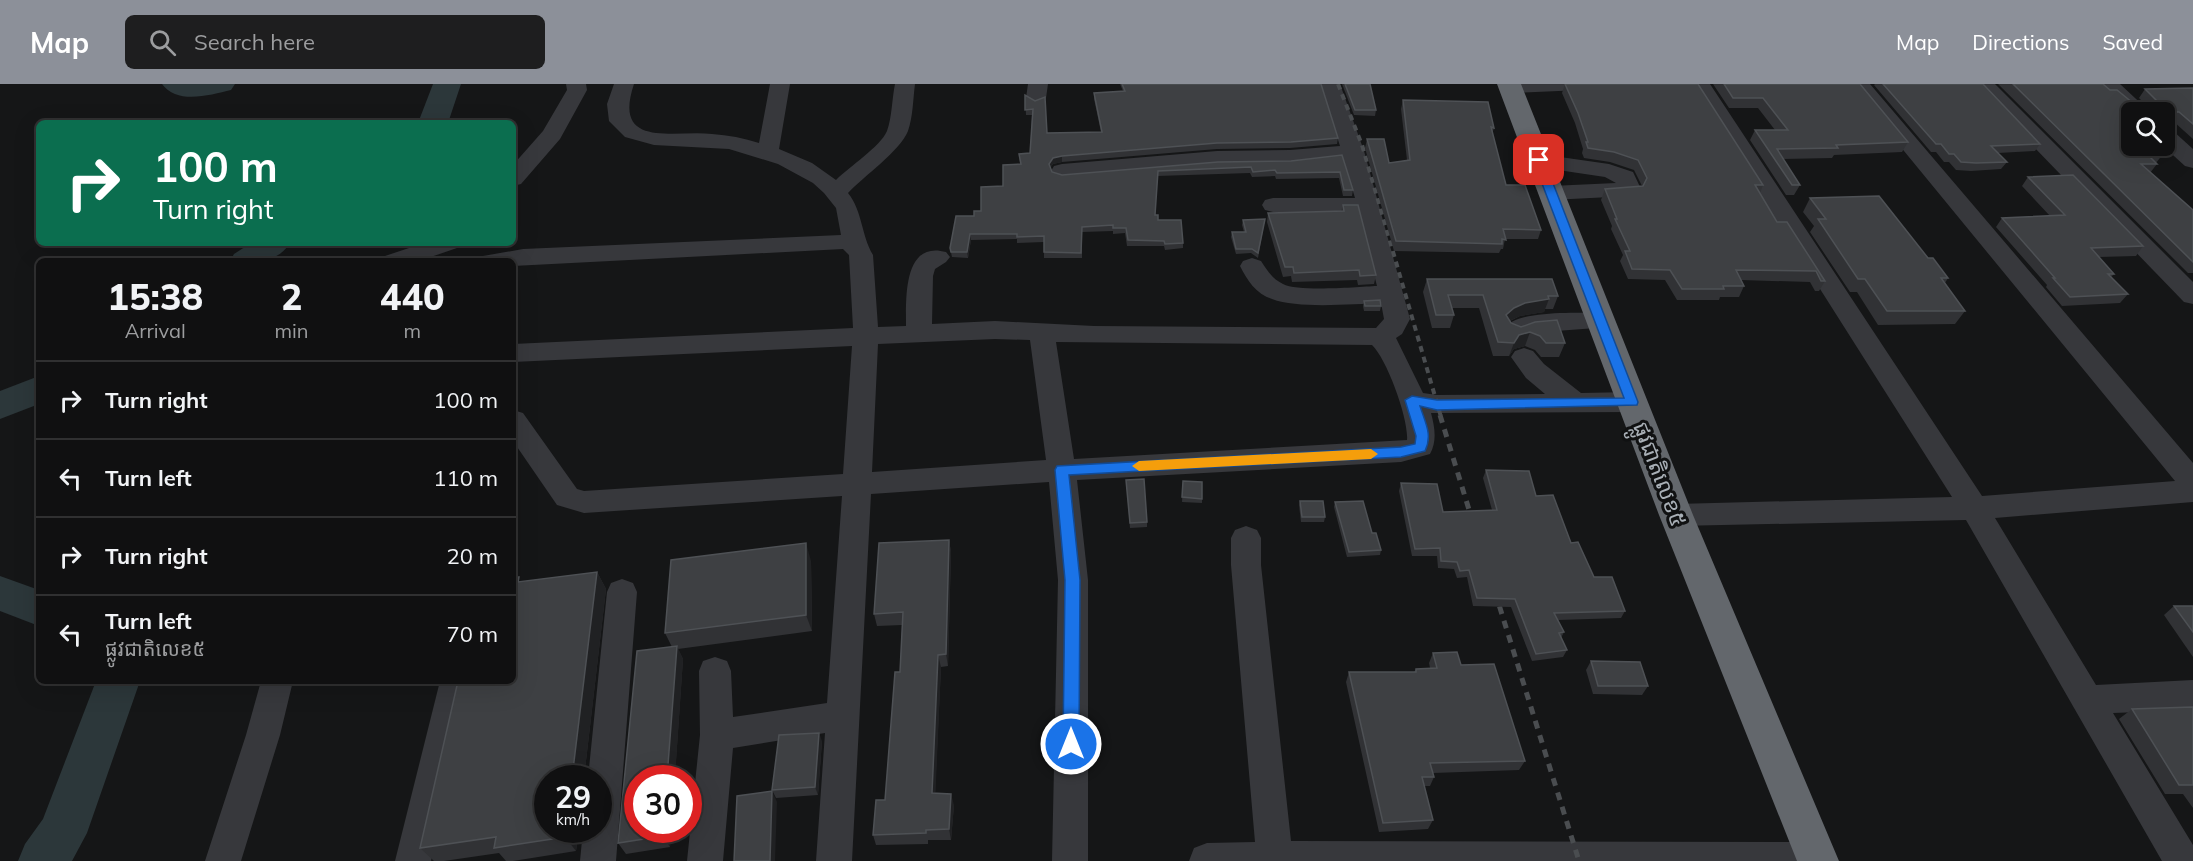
<!DOCTYPE html>
<meta charset="utf-8">
<style>
body{margin:0;font-family:Mulish,"Noto Sans Khmer",sans-serif;background:#1e1e1f;color:#f1f3f6;height:100vh;display:flex;flex-direction:column;font-size:22px;white-space:nowrap}
*{box-sizing:border-box;margin:0}
p{font-size:20px;color:#9c9d9f}
.icon{flex:none;width:33px;height:33px;fill:none;stroke:currentColor;stroke-width:2;stroke-linecap:round;stroke-linejoin:round}
.map{position:relative;flex:1;overflow:hidden}
.drawer{position:absolute;left:36px;top:174px;width:480px;height:426px;display:flex;flex-direction:column;background:#101011;border-radius:9px;box-shadow:0 6px 24px #0002,0 0 0 2px #303031}
.drawer>*{flex:none}
.guide{position:absolute;left:36px;top:36px;width:480px;height:126px;border-radius:9px;box-shadow:0 6px 24px #0002,0 0 0 2px #303031;background:#0b6e4f;color:#fff;overflow:hidden}
.controls{position:absolute;left:2121px;top:18px;display:grid;gap:12px}
.controls a{display:grid;place-items:center;width:54px;height:54px;border-radius:9px;background:#101011;box-shadow:0 6px 24px #0002,0 0 0 2px #303031;font-size:30px}
.speed{position:absolute;left:534px;top:681px;display:flex;gap:12px;font-size:30px;font-weight:700;text-align:center}
.speed>*{display:grid;place-content:center;width:78px;height:78px;border-radius:50%;background:#101011;box-shadow:0 6px 24px #0002,0 0 0 2px #303031;line-height:1}
.speed small{font-size:15px;font-weight:400}
.speed .limit{border:9px solid #d22;background:#fff;color:#111}
.pin{position:absolute;display:grid;place-items:center;width:51px;height:51px;color:#fff;margin:-26px;border-radius:12px;box-shadow:0 3px 9px #0006}
.me{position:absolute;width:66px;margin:-33px;rotate:0deg;stroke-linejoin:round;filter:drop-shadow(0 0 4px #0008)}
.turn{display:flex;align-items:center;gap:21px;height:126px;padding:0 18px;font-size:27px}
.turn .icon{width:78px;height:78px;stroke-width:2.5}
.turn b{display:block;font-size:42px;line-height:51px}
.eta{display:flex;justify-content:space-evenly;align-items:center;height:102px;text-align:center}
.eta b{font-size:36px;font-weight:800;line-height:42px}
ul{padding:0;list-style:none}
li{display:flex;align-items:center;gap:18px;height:78px;padding:0 18px;border-top:2px solid #303031}
li div{flex:1}
li b{display:block;font-size:22px}
li em{font-style:normal}
header{display:flex;align-items:center;gap:36px;box-sizing:border-box;height:84px;padding:0 30px;background:#8c9099;color:#fff}
header strong{font-size:28px}
nav{display:flex;gap:33px;margin-inline-start:auto;font-size:21px}
.search{width:420px;height:54px;background:#1e1e1f;display:flex;align-items:center;gap:15px;box-sizing:border-box;padding:0 21px;border-radius:9px;color:#9c9d9f;font-size:22px}
.map>svg:first-child{display:block}
.lines{fill:none;stroke-linecap:round;stroke-linejoin:round}
.river{fill:#2c373a;fill-rule:evenodd}
.minor{fill:#37383c;fill-rule:evenodd}
.highway{fill:#63676c;fill-rule:evenodd}
.rail-far1{stroke:#4a4d50;stroke-width:4;stroke-dasharray:6 5;stroke-linecap:butt}
.rail{stroke:#4a4d50;stroke-width:5;stroke-dasharray:8 7;stroke-linecap:butt}
.wall{fill:#313235}
.shaded-wall{fill:#202123}
.building{fill:#3e4043;stroke:#4e5155;stroke-width:1.5}
.route{fill:#1a73e8;stroke:#114b97;stroke-width:1.5}
.slow{fill:#f59e0b}
.labels{text-anchor:middle;dominant-baseline:central;stroke-width:6;stroke-linejoin:round;paint-order:stroke}
.street-label{font-size:22px;fill:#a8afb6;stroke:#101112}
</style>
<header>
<strong>Map</strong>
<div class="search"><svg class="icon" aria-label="search" viewBox="0 0 24 24"><circle cx="10" cy="10" r="6"/><path d="M15 15l6 6"/></svg>Search here</div>
<nav><a>Map</a><a>Directions</a><a>Saved</a></nav>
</header>
<div class="map">
<svg width="2193" height="777" viewBox="0 0 2193 777">
<rect width="100%" height="100%" fill="#151617"/>
<g class="lines">
<g class="river">
<path d="M162,0H235L231,6C210,11 177,21 162,0Z"/>
<polygon points="433,0 461,0 448,39 418,39"/>
<path d="M251,159H290C276,181 253,177 230,177L234,170Z"/>
<polygon points="39,292 39,320 0,335 0,307"/>
<polygon points="0,492 39,506 39,542 0,527"/>
<polygon points="96,597 140,597 87,749 72,777 18,777 25,760 43,735"/>
</g>
<g class="minor">
<polygon points="566,0 586,0 587,6 560,55 521,100 513,102 513,81 543,47 567,6"/>
<path d="M614,0H634C612,65 673,46 712,50C728,51 744,54 759,59L770,0H790L779,65L812,79L836,96C850,82 880,63 887,47C892,33 892,14 895,0H915C913,15 913,33 908,47C900,67 864,92 848,109C863,128 861,151 873,171L878,243L906,242C906,215 903,156 946,168L950,173L946,178L935,185L933,192L932,240L995,237L1094,242L1376,244L1384,235L1381,219C1352,220 1298,225 1272,215C1256,210 1247,196 1240,182L1243,177L1252,174L1261,177C1267,186 1272,195 1283,200C1298,208 1357,203 1377,202L1358,128H1273L1265,126L1262,121L1265,116L1273,114H1355L1343,74L1290,80L1217,81L1062,94L1054,92L1051,87L1054,82L1062,80L1217,67L1290,66L1340,62L1320,0H1340L1364,67L1410,235L1402,250L1396,254L1423,309L1437,311L1545,310L1526,294L1511,273L1515,267L1524,264L1533,267L1544,280L1581,309L1632,308L1642,311L1646,318L1642,325L1632,328L1431,329C1435,344 1437,357 1430,370L1401,378L1077,396L1088,496V777H1052L1058,496L1049,398L871,410L852,777H816L825,649L733,664L723,777H687L700,651L699,587L703,577L715,573L727,577L731,587L733,633L827,619L842,412L584,429L557,421L513,357V326L523,329L577,405L584,407L843,390L852,262L513,278V260L853,244L849,171L843,165L513,182V177H480L483,172L523,165L841,151L836,124L824,109L813,99L778,80L729,65L654,61L625,53L609,37L607,20ZM995,255L1030,256L1046,376L872,388L878,260ZM1056,258L1372,261C1387,275 1409,336 1407,356L1074,375Z"/>
<polygon points="1028,0 1048,0 1046,14 1043,18 1036,20 1029,18 1026,14"/>
<polygon points="1502,0 1592,0 1589,4 1582,6 1510,9 1503,7 1500,3"/>
<polygon points="1690,0 1710,0 1982,412 2175,397 1849,0 1870,0 2193,379 2193,418 1995,434 2096,601 2193,596 2193,626 2113,629 2193,761 2193,777 2162,777 1966,436 1676,442 1666,439 1661,431 1666,423 1676,420 1952,413"/>
<polygon points="1973,0 1995,0 2193,198 2193,220 2184,218"/>
<polygon points="2098,0 2120,0 2150,28 2132,28 2132,31"/>
<polygon points="2164,45 2172,46 2193,65 2193,84 2185,82 2163,62"/>
<polygon points="1539,70 1609,80 1633,88 1641,105 1638,110 1630,112 1551,116 1543,114 1540,109 1543,104 1551,102 1616,99 1605,93 1531,82 1528,77 1531,72"/>
<polygon points="424,159 461,159 457,164 419,177 382,177 385,172"/>
<path d="M1601,228L1610,231L1614,237L1610,243L1529,249L1517,254L1508,251L1504,245C1516,225 1578,230 1601,228Z"/>
<polygon points="1246,442 1257,446 1261,454 1261,481 1291,757 1817,758 1830,763 1835,777 1189,777 1194,764 1207,759 1255,758 1231,481 1231,454 1235,446"/>
<polygon points="622,495 633,499 637,508 616,777 580,777 583,746 598,746 598,694 588,694 607,508 611,499"/>
<polygon points="261,597 293,597 280,651 241,777 205,777 246,651"/>
<polygon points="440,597 472,597 431,777 395,777"/>
</g>
<polygon class="highway" points="1497,0 1521,0 1693,431 1839,777 1797,777 1659,431"/>
<polyline class="rail-far1" points="1338,0 1362,61 1441,333"/>
<g class="rail">
<polyline points="1440,331 1474,442"/>
<polyline points="1495,508 1579,777"/>
</g>
</g>
<g class="wall">
<polygon points="1120,0 1321,0 1338,54 1337,60 1290,64 1217,65 1062,78 1053,80 1050,84 1052,88 1062,91 1291,77 1342,71 1353,106 1352,112 1343,112 1339,94 1276,95 1275,92 1252,93 1250,89 1157,92 1155,131 1158,136 1183,159 1183,164 1165,166 1164,162 1127,162 1125,149 1113,150 1113,147 1082,148 1082,174 1044,174 1044,158 1017,159 1017,155 971,156 968,174 952,173 950,164 974,132 981,127 1020,80 1019,70 1030,69 1032,31 1026,31 1025,11 1047,49 1101,48 1094,15 1094,9 1123,7"/>
<polygon points="1342,0 1370,0 1376,26 1375,32 1354,31"/>
<polygon points="1565,0 1698,0 1763,101 1760,109 1777,138 1825,197 1819,207 1815,207 1810,198 1741,196 1744,202 1739,213 1720,213 1719,216 1677,216 1665,196 1628,195 1620,177 1623,171 1611,145 1612,142 1601,116 1605,105 1642,102 1634,86 1610,78 1584,74 1582,69 1583,65 1575,39 1562,9"/>
<polygon points="1713,0 1860,0 1908,58 1902,68 1834,71 1832,74 1783,75 1800,101 1794,111 1786,111 1750,56 1755,46 1775,46 1758,24 1729,24"/>
<polygon points="1875,0 1983,0 2040,60 2035,67 1998,69 2007,78 2001,85 1971,87 1956,86 1949,78 1944,78 1936,68 1931,68 1874,1"/>
<polygon points="1998,0 2103,0 2110,6 2139,24 2146,21 2139,14 2145,5 2193,4 2193,55 2173,37 2164,37 2164,28 2132,28 2132,62 2163,70 2156,79 2157,80 2150,89 2193,126 2193,189 2188,189"/>
<polygon points="1403,16 1494,44 1492,50 1506,101 1541,146 1538,155 1505,155 1503,165 1501,165 1499,169 1394,167 1365,64 1367,55 1389,79 1407,76 1401,25"/>
<polygon points="2028,93 2143,162 2136,172 2099,173 2114,190 2111,193 2128,210 2120,219 2062,222 2046,203 2047,201 1996,143 2002,134 2050,132 2022,102"/>
<polygon points="1810,114 1928,174 1948,194 1945,199 1965,227 1955,240 1878,241 1857,208 1850,208 1810,148 1814,142 1803,128"/>
<polygon points="1343,121 1376,191 1374,200 1358,201 1357,196 1292,198 1291,192 1283,193 1267,138 1268,129 1341,127"/>
<polygon points="1265,135 1258,174 1251,169 1236,170 1231,153 1232,148 1244,148 1242,141 1243,136"/>
<polygon points="1427,195 1558,212 1553,225 1545,225 1544,228 1520,232 1510,237 1511,239 1565,259 1559,273 1541,273 1535,266 1525,262 1514,265 1509,272 1493,272 1479,224 1452,224 1454,231 1450,244 1432,244 1423,208"/>
<polygon points="1364,217 1381,222 1380,227 1364,227 1363,222"/>
<polygon points="1486,386 1536,412 1571,459 1594,493 1625,527 1621,534 1558,536 1564,548 1561,554 1567,566 1563,573 1532,577 1511,523 1473,522 1467,493 1457,494 1454,485 1438,484 1437,472 1412,472 1399,407 1401,399 1443,428 1492,426 1483,394"/>
<polygon points="1126,396 1147,438 1147,443 1130,444"/>
<polygon points="1183,397 1202,415 1202,419 1182,418"/>
<polygon points="1300,417 1325,433 1324,438 1301,438 1299,421"/>
<polygon points="1335,418 1372,449 1381,466 1380,471 1347,473 1334,423"/>
<polygon points="949,456 951,468 948,582 941,583 935,709 954,721 951,756 928,756 928,760 876,761 873,751 885,716 900,588 902,541 877,542 874,530"/>
<polygon points="811,477 812,547 678,565 683,575 670,763 626,770 618,759 672,563 665,549"/>
<polygon points="597,488 606,505 584,694 548,694 579,746 576,767 513,777 506,777 499,769 444,777 434,777 420,764 522,498"/>
<polygon points="2174,522 2193,522 2193,573 2164,531"/>
<polygon points="1433,569 1461,581 1525,677 1519,686 1433,689 1434,693 1430,702 1424,702 1433,736 1428,745 1379,748 1346,598 1349,588 1414,588 1416,585 1430,584 1429,579"/>
<polygon points="1591,577 1648,602 1642,611 1593,610 1586,586"/>
<polygon points="2193,623 2193,724 2183,710 2165,710 2119,635 2132,625"/>
<polygon points="822,657 818,711 776,714 772,706"/>
</g>
<g class="shaded-wall">
<polygon points="1062,72 1062,78 1053,80 1049,86 1049,80 1053,74"/>
<polygon points="970,150 971,156 968,174 967,168"/>
<polygon points="1549,215 1544,228 1520,232 1509,237 1506,231 1514,224 1525,219"/>
<polygon points="1530,248 1525,262 1514,265 1509,272 1514,259 1519,251"/>
<polygon points="949,456 951,468 948,582 946,570"/>
<polygon points="806,459 811,477 812,547 806,531"/>
<polygon points="597,488 606,505 584,694 572,694"/>
<polygon points="677,562 683,575 675,694 667,694"/>
<polygon points="938,571 941,583 935,720 932,709"/>
<polygon points="819,649 822,657 818,711 815,703"/>
<polygon points="772,707 777,718 775,777 770,777"/>
<polygon points="951,710 954,721 951,756 949,745"/>
<polygon points="566,746 579,746 576,767 565,753"/>
<polygon points="664,746 672,746 670,763 663,752"/>
</g>
<g class="building">
<polygon points="1122,0 1321,0 1338,54 1291,58 1217,59 1062,72 1053,74 1049,80 1052,88 1062,91 1218,78 1291,77 1342,71 1353,106 1344,106 1340,88 1277,89 1275,86 1253,88 1251,83 1158,87 1155,131 1158,131 1158,136 1181,136 1183,159 1165,160 1164,157 1128,156 1126,144 1113,144 1113,141 1082,143 1081,169 1044,168 1044,152 1017,153 1017,150 970,150 967,168 951,168 950,164 956,132 974,132 974,127 981,127 981,103 1003,102 1003,81 1021,80 1019,70 1030,69 1033,25 1025,26 1025,11 1035,17 1045,13 1047,49 1102,48 1094,9 1125,7"/>
<polygon points="1345,0 1370,0 1376,26 1355,26"/>
<polygon points="1565,0 1698,0 1763,101 1755,101 1777,138 1787,138 1825,197 1821,197 1816,187 1736,186 1744,202 1723,202 1724,205 1682,205 1670,186 1632,185 1625,167 1630,167 1615,135 1617,135 1605,105 1643,102 1647,94 1638,76 1614,68 1588,64 1586,58 1588,58 1578,29"/>
<polygon points="1724,0 1860,0 1908,58 1836,61 1838,64 1777,65 1800,101 1792,101 1755,46 1788,46 1763,14 1733,14"/>
<polygon points="1883,0 1983,0 2040,60 1991,62 2007,78 1976,79 1961,78 1954,70 1949,70 1941,60 1936,60"/>
<polygon points="2013,0 2103,0 2110,6 2117,6 2139,24 2141,21 2157,21 2159,19 2145,5 2193,4 2193,40 2179,28 2132,28 2132,31 2130,31 2132,32 2132,62 2153,62 2163,70 2147,70 2157,80 2141,80 2193,126 2193,178"/>
<polygon points="1403,16 1488,18 1494,44 1491,43 1506,101 1525,101 1541,146 1503,145 1506,156 1502,155 1502,160 1396,157 1367,55 1384,55 1389,79 1410,76"/>
<polygon points="2073,91 2143,162 2091,164 2114,190 2108,190 2128,210 2070,213 2053,194 2055,194 2002,134 2065,131 2028,93"/>
<polygon points="1879,112 1928,174 1933,174 1948,194 1941,194 1965,227 1887,227 1865,195 1858,195 1818,135 1826,135 1810,114"/>
<polygon points="1343,121 1358,121 1376,191 1360,192 1359,186 1294,189 1293,183 1285,183 1268,129 1344,127"/>
<polygon points="1265,135 1258,169 1252,165 1236,165 1232,148 1246,148 1243,136"/>
<polygon points="1427,195 1552,195 1558,212 1548,212 1549,215 1525,219 1514,224 1506,231 1511,239 1521,243 1535,238 1557,236 1565,259 1546,259 1540,252 1530,248 1519,251 1514,259 1498,258 1483,211 1448,211 1454,231 1436,231"/>
<polygon points="1380,216 1381,222 1365,222 1364,217"/>
<polygon points="1486,386 1529,387 1536,412 1553,411 1571,459 1578,458 1594,493 1612,493 1625,527 1554,529 1564,548 1559,549 1567,566 1536,570 1515,515 1477,514 1469,486 1460,487 1457,478 1441,477 1440,464 1415,465 1401,399 1437,400 1443,428 1497,426"/>
<polygon points="1144,395 1147,438 1130,439 1126,396"/>
<polygon points="1183,397 1202,398 1202,415 1182,413"/>
<polygon points="1300,417 1323,417 1325,433 1302,433"/>
<polygon points="1363,417 1372,449 1376,449 1381,466 1349,468 1335,418"/>
<polygon points="949,456 946,570 938,571 932,709 951,710 949,745 926,746 926,749 873,751 876,716 885,716 895,588 900,588 903,528 874,530 879,459"/>
<polygon points="806,459 806,531 665,549 671,476"/>
<polygon points="597,488 572,694 548,694 548,746 566,746 565,753 494,764 496,753 420,764 458,597 513,597 513,493 519,493 518,498"/>
<polygon points="2174,522 2193,522 2193,548"/>
<polygon points="677,562 667,694 638,694 638,746 664,746 663,752 618,759 637,567"/>
<polygon points="1457,568 1461,581 1494,580 1525,677 1430,679 1434,693 1422,693 1433,736 1383,739 1349,588 1416,588 1416,585 1437,584 1433,569"/>
<polygon points="1591,577 1640,578 1648,602 1598,602"/>
<polygon points="2193,623 2193,701 2179,701 2132,625"/>
<polygon points="819,649 815,703 772,706 779,651"/>
<polygon points="772,707 770,777 734,777 737,712"/>
</g>
<path class="route" d="M1539,73L1544,76L1638,318L1637,321L1437,326L1420,322C1425,338 1433,351 1425,367L1401,373L1069,391L1080,496L1079,660L1077,665L1071,667L1065,665L1063,660L1065,496L1055,386L1057,382L1401,363L1415,360L1416,352L1405,316L1412,312L1437,316L1624,314L1533,76Z"/>
<polygon class="slow" points="1371,365 1378,370 1371,375 1139,387 1132,382 1139,377"/>
<g class="labels">
<g class="street-label">
<text transform="translate(1660 390) rotate(69)">ផ្លូវជាតិលេខ៥</text>
</g>
</g>
</svg>
<div class="controls">
<a><svg class="icon" aria-label="search" viewBox="0 0 24 24"><circle cx="10" cy="10" r="6"/><path d="M15 15l6 6"/></svg></a>
</div>
<div class="speed"><div>29<small>km/h</small></div><div class="limit">30</div></div>
<div class="pin" style="left:1539px;top:76px;background:#d93025"><svg class="icon" aria-label="arrive" viewBox="0 0 24 24"><path d="M6 21V4h12l-3 4 3 4H6"/></svg></div>
<svg class="me" style="left:1071px;top:660px" viewBox="-20 -20 40 40"><circle r="17" fill="#1a73e8" stroke="#fff" stroke-width="3"/><path d="M0-11L8 9 0 5-8 9z" fill="#fff"/></svg>
<div class="guide">
<div class="turn"><svg class="icon" aria-label="right" viewBox="0 0 24 24"><path d="M7 20v-9h11M14 6l5 5-5 5"/></svg><div><b>100 m</b>Turn right</div></div>
</div>
<section class="drawer">
<div class="eta">
<div><b>15:38</b><p>Arrival</p></div>
<div><b>2</b><p>min</p></div>
<div><b>440</b><p>m</p></div>
</div>
<ul>
<li><svg class="icon" aria-label="right" viewBox="0 0 24 24"><path d="M7 20v-9h11M14 6l5 5-5 5"/></svg><div><b>Turn right</b></div><em>100 m</em></li>
<li><svg class="icon" aria-label="left" viewBox="0 0 24 24"><path d="M17 20v-9H6M10 6l-5 5 5 5"/></svg><div><b>Turn left</b></div><em>110 m</em></li>
<li><svg class="icon" aria-label="right" viewBox="0 0 24 24"><path d="M7 20v-9h11M14 6l5 5-5 5"/></svg><div><b>Turn right</b></div><em>20 m</em></li>
<li><svg class="icon" aria-label="left" viewBox="0 0 24 24"><path d="M17 20v-9H6M10 6l-5 5 5 5"/></svg><div><b>Turn left</b><p>ផ្លូវជាតិលេខ៥</p></div><em>70 m</em></li>
</ul>
</section>
</div>
